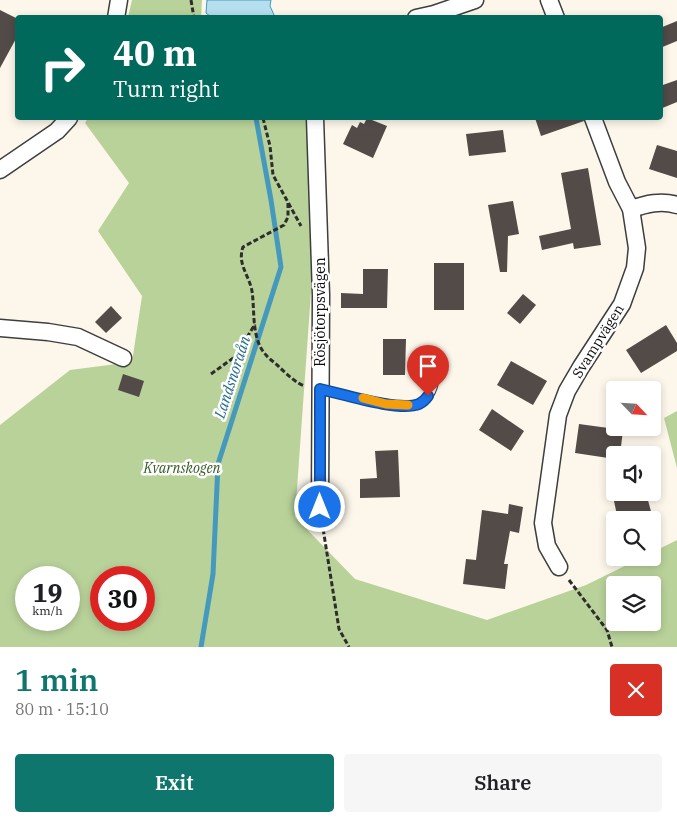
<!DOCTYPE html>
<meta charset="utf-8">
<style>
body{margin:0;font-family:"IBM Plex Serif",serif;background:#f6f6f6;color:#202124;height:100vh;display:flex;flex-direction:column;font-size:19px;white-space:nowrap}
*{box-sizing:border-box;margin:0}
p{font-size:16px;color:#757577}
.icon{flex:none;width:28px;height:28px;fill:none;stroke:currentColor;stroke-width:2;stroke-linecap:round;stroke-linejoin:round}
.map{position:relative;height:647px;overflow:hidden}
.panel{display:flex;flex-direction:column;background:#fff;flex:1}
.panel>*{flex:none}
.banner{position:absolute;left:15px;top:15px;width:648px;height:105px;border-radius:5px;box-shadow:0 2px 8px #0003;background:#00695c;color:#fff;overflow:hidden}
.needle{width:32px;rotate:115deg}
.fabs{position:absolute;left:606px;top:381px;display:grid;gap:10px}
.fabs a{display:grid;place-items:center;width:55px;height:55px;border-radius:5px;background:#fff;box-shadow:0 2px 8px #0003;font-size:25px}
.speed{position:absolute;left:15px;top:566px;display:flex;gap:10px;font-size:25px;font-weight:700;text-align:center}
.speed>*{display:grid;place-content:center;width:65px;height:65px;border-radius:50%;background:#fff;box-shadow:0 2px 8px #0003;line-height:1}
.speed small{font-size:12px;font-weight:400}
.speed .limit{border:8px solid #d22;background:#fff;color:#111}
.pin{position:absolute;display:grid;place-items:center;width:42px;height:42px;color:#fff;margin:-51px -21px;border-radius:50% 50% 50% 0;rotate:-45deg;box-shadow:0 0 5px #0007}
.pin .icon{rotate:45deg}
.me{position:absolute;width:55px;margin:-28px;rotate:0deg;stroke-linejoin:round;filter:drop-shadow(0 0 4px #0008)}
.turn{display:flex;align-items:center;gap:18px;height:105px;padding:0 15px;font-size:22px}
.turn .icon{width:65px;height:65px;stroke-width:2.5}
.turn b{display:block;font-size:35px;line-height:42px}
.round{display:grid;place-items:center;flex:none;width:52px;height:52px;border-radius:5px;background:#f6f6f6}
.summary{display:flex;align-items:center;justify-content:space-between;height:85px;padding:0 15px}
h1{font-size:30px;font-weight:600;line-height:38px;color:#0f766e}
.button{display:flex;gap:10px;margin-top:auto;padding:10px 15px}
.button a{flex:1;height:58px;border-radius:5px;background:#0f766e;color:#fff;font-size:20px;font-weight:600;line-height:58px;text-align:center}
.button a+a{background:#f6f6f6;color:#202124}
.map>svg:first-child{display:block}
.forest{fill:#b9d29a;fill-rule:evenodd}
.water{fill:#b5dfee;stroke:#4499bd}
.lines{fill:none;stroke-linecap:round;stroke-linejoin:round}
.stream{stroke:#4499bd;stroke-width:5}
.building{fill:#524b48}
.service-casing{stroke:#3e3e3e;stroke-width:10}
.minor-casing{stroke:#3e3e3e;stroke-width:19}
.path{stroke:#2d2d2d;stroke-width:3;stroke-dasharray:5 2.5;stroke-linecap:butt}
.service{stroke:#fff;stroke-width:8}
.minor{stroke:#fff;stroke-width:16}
.route-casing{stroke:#114b97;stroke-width:12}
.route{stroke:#1a73e8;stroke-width:9}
.slow{stroke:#f59e0b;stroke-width:9}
.labels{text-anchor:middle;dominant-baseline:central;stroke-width:5;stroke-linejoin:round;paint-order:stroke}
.street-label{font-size:14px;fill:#0b0b0b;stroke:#fff}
.park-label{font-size:14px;font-style:italic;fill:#345a23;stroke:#fff}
.water-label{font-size:15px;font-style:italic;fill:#236a8d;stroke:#fff}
</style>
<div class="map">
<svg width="677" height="647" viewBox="0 0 677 647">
<rect width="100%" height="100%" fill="#fdf7eb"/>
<g class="forest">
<polygon points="132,0 202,0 201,17 128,17"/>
<path d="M88,118H309L317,208L295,517L355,579L487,620L586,585L641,558H652L653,552L677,540V647H0V425L70,370L132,362L142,296L98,231L129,183L85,123ZM26,578H69V620H26ZM101,578H144V620H101ZM615,585H652V622H615Z"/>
<polygon points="677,411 677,468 664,418"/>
</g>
<polygon class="water" points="207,0 271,0 270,6 275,17 211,17 206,13"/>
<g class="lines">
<polyline class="stream" points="201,647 213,574 218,464 281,267 271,200 256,118"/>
</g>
<g class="building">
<polygon points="0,10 18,19 18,35 0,68"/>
<polygon points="677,21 677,41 660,48 660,28"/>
<polygon points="677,80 677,102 660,109 660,86"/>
<polygon points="367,118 387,126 373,158 343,144 352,125 357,128 360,122 364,124"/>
<polygon points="535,118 583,118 584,121 541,136"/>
<polygon points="503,130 506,152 469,156 466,134"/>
<polygon points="657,145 677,151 677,178 649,169"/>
<polygon points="588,168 601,245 574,249 573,243 542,250 539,236 571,229 561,173"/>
<polygon points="513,201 519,234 508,236 507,272 500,272 488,205"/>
<rect x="434" y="263" width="30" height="47"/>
<polygon points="363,269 388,269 387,308 341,308 341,293 363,294"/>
<polygon points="523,294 536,305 520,324 507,313"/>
<polygon points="111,306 122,318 106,333 95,322"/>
<polygon points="666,325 677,343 677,351 641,373 626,350"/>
<polygon points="383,339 406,339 405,375 383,375"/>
<polygon points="511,361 547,381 533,405 497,385"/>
<polygon points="123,374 144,381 139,397 118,390"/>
<polygon points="492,409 524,431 511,451 479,430"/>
<polygon points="579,424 623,430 620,455 615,455 615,459 575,453"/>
<polygon points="398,450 400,497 360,498 360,479 377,478 375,451"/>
<polygon points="646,493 652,515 631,520 618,520 614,501"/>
<polygon points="509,504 523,507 519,533 510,531 504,564 508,564 505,589 463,584 466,559 476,560 482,510 508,514"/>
</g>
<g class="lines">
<g class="service-casing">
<path id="service" d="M321,389C341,394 403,412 420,403C423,402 427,398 429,395C437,383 435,367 435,353"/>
</g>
<g class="minor-casing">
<g id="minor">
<polyline points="549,0 556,18"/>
<polyline points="116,18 119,0"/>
<polyline points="416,18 434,14 475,0"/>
<polyline points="315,118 321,295 320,507"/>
<polyline points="0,170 57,131 69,118"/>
<path d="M631,209C646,204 661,200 677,205"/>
<polyline points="0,328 48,332 78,337 123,358"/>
<polyline points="559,567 547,546 543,523 558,415 567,391 581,367 622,304 635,268 637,248 631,209 617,182 593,118"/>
</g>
</g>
<g class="path">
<polyline points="191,0 194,18"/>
<polyline points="263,118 270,146 273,175 301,226"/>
<path d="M288,203V217L284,225L243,247C237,264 249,275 252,291C255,311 251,339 266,355C270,360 276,363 280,368C287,374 297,384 305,386"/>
<polyline points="211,374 236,356 255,324"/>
<polyline points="322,522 339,629 349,647"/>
<polyline points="569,580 607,630 612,647"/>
</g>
<use href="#service" class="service"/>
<use href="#minor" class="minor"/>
</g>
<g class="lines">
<g class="route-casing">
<path id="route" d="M320,507V389C343,394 399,412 419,404C423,402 426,399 428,396"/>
</g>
<use href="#route" class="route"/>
<polyline class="slow" points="363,398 386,404 408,405"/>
</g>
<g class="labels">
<g class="street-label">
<text transform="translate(320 312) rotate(-90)">Rösjötorpsvägen</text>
<text transform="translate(598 341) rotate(-58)">Svampvägen</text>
</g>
<g class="park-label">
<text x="182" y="468">Kvarnskogen</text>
</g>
<g class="water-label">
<text transform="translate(232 377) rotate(-72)">Landsnoraån</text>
</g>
</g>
</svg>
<div class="fabs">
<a><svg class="needle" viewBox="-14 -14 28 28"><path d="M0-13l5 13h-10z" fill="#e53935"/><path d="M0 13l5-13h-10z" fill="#757577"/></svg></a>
<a><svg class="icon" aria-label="sound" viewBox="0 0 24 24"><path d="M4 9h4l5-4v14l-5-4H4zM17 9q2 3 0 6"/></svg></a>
<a><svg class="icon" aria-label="search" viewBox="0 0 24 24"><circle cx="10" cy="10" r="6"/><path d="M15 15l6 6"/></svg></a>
<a><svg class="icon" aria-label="layers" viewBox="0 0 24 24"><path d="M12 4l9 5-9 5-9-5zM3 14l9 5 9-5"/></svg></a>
</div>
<div class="speed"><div>19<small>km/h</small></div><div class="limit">30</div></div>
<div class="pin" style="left:428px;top:396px;background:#d93025"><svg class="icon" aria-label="arrive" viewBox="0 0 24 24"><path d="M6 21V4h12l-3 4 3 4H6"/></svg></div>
<svg class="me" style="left:320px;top:507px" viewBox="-20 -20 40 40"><circle r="17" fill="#1a73e8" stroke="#fff" stroke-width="3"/><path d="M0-11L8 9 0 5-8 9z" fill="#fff"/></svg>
<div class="banner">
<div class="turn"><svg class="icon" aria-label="right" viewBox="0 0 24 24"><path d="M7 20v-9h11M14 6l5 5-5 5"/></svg><div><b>40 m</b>Turn right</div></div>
</div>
</div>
<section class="panel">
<div class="summary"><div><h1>1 min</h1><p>80 m · 15:10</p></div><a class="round" style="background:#d93025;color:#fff"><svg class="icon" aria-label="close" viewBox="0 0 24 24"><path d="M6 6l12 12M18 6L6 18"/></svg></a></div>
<div class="button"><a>Exit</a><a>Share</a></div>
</section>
